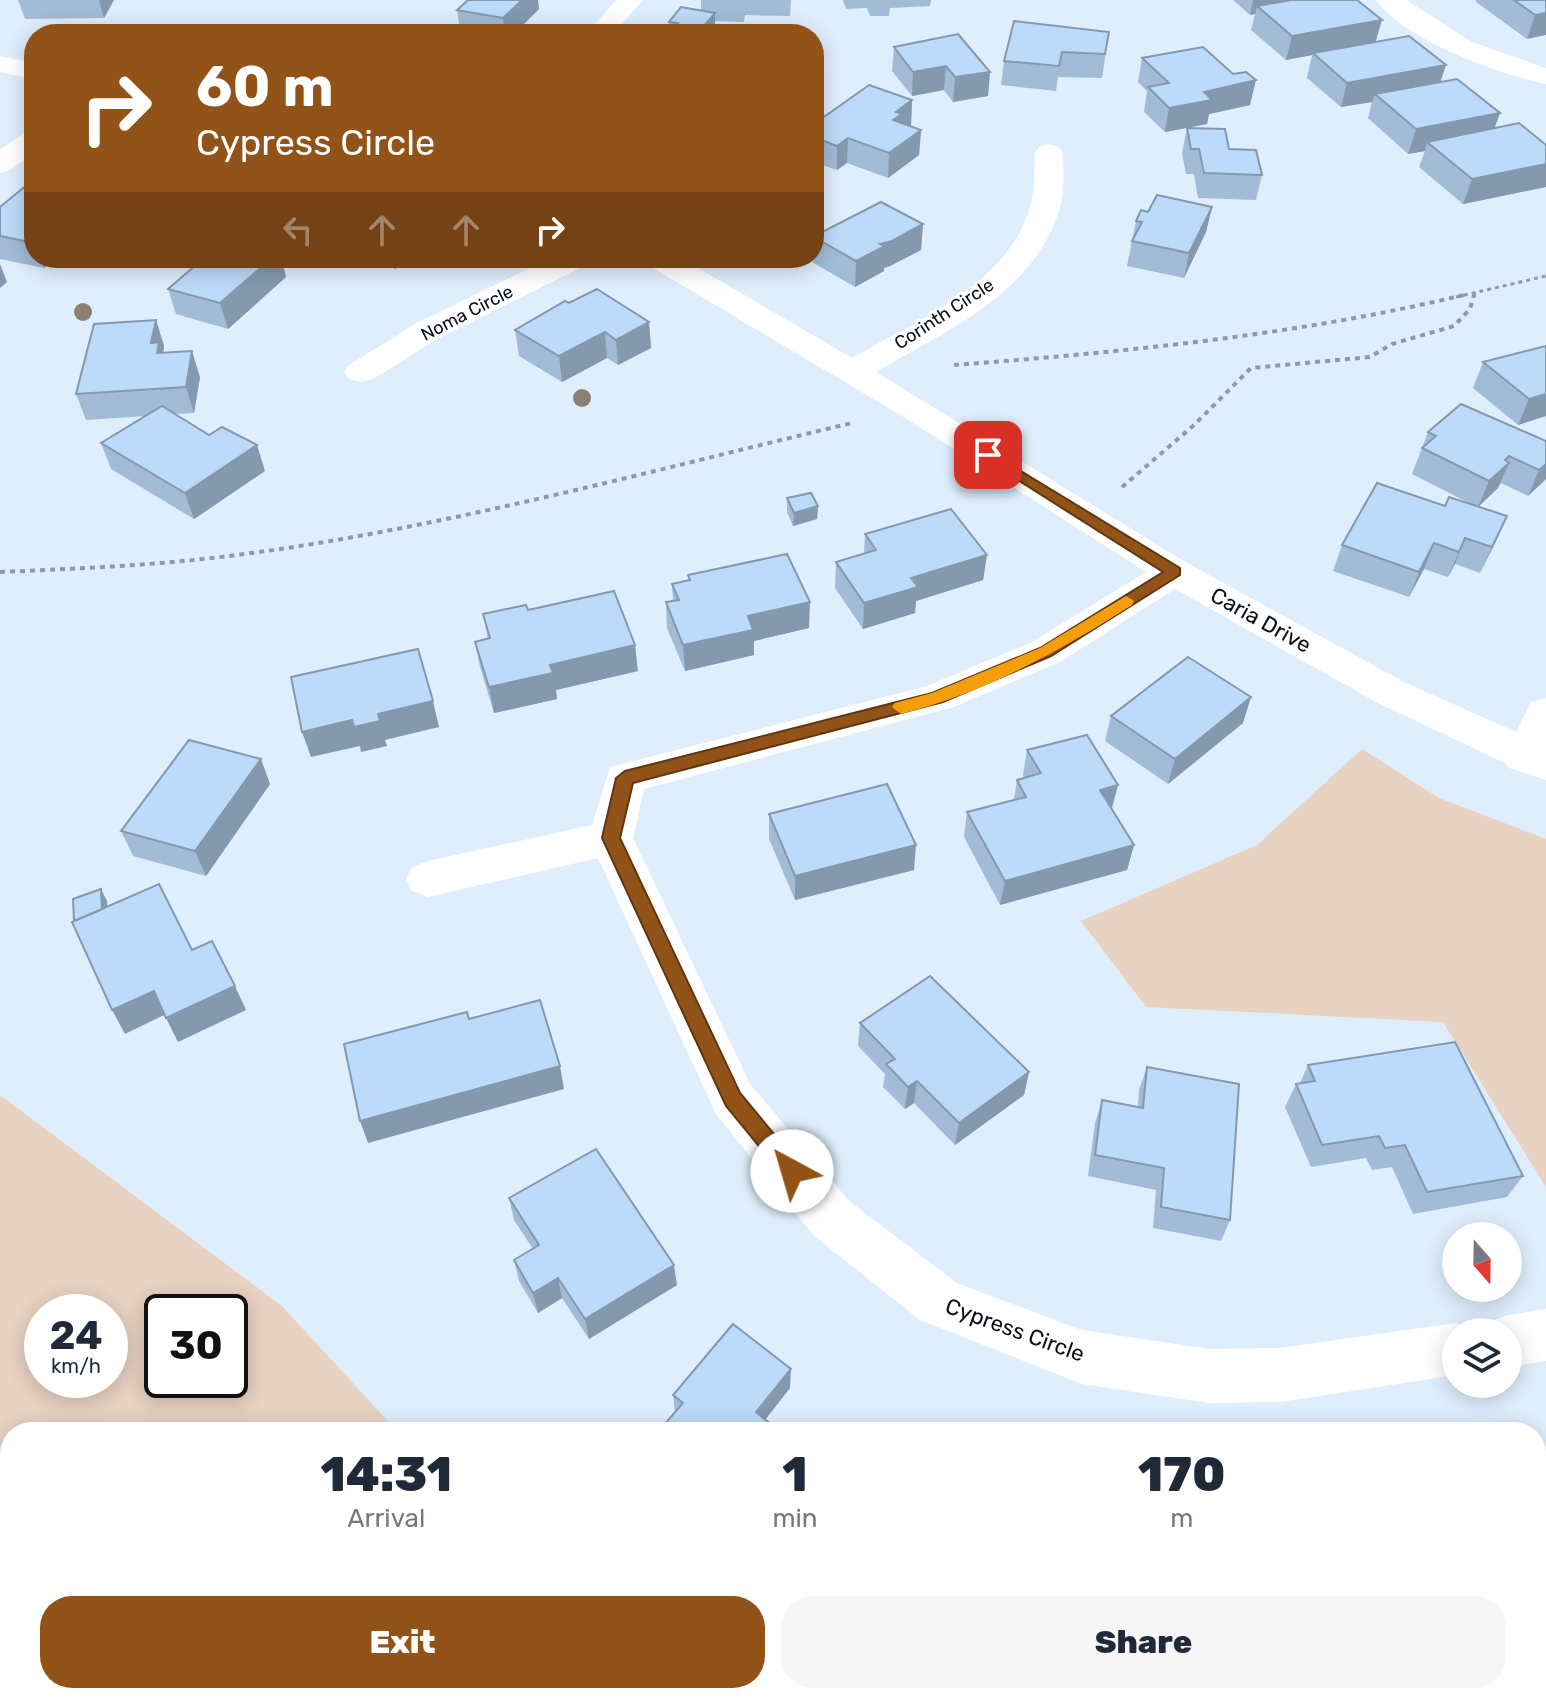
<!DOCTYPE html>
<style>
body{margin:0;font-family:Rubik,sans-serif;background:#f6f6f7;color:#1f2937;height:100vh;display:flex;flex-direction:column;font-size:30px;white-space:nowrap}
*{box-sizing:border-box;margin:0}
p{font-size:26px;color:#747a83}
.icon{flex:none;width:44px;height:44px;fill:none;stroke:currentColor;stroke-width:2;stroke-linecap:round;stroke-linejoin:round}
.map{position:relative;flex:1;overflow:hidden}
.side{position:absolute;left:0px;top:1422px;width:1546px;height:282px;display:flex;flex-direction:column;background:#fff;border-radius:32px 32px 0 0;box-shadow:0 4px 20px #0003}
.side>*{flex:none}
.banner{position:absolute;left:24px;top:24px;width:800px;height:244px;border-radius:32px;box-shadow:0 4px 20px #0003;background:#925319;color:#fff;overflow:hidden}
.needle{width:52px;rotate:160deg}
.controls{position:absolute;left:1442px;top:1222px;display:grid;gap:16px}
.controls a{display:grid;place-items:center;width:80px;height:80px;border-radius:50%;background:#fff;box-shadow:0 4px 20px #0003;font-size:40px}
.speed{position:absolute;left:24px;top:1294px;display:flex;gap:16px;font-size:40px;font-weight:700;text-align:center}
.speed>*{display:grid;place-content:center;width:104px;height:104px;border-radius:50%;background:#fff;box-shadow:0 4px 20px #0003;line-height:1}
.speed small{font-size:20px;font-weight:400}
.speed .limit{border:4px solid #111;border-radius:12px;background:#fff;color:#111}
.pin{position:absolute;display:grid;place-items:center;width:68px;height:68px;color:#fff;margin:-34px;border-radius:16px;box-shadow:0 4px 12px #0006}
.me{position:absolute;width:88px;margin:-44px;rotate:321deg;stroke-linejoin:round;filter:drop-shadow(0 0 6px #0008)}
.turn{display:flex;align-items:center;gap:28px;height:168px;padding:0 40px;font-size:36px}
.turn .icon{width:104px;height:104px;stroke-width:2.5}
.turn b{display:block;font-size:56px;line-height:68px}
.lanes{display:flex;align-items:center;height:76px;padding:0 40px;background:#0003;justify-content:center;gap:40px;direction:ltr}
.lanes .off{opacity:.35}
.eta{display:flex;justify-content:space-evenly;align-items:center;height:136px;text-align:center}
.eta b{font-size:48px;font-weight:800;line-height:56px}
.cta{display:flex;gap:16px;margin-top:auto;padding:16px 40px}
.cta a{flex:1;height:92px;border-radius:32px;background:#925319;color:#fff;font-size:32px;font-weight:800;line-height:92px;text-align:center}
.cta a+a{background:#f6f6f7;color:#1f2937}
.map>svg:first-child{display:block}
.green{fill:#e8d2c2;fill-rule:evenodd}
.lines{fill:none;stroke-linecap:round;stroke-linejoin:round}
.path-far2{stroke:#8e9aa6;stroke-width:3;stroke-dasharray:4 4;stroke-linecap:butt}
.path-far1{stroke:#8e9aa6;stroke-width:4;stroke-dasharray:5 5;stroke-linecap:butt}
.path{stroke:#8e9aa6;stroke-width:6;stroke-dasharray:8 8;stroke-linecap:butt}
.minor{fill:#fff;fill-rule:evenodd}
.tree{fill:#8b7f74}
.wall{fill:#a2bbd6}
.shaded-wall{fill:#8499ae}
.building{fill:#bcdaf9;stroke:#8499ae;stroke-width:2}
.route{fill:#925319;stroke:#5f3610;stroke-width:2}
.slow{fill:#f59e0b}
.labels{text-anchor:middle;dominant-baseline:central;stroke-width:6;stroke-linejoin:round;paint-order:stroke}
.far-street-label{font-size:18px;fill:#090f16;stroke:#fff}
.street-label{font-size:22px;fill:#090f16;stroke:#fff}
</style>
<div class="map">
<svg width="1546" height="1703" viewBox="0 0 1546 1703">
<rect width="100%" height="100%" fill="#dfeefd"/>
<g class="green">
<polygon points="1362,749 1439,798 1546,839 1546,1187 1443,1022 1146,1007 1081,921 1257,845"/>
<path d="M0,1095L282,1306L398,1432H10V1694H641L649,1703H0ZM42,1312H110V1380H42ZM162,1312H230V1380H162Z"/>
</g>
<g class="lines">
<g class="path-far2">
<polyline points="1456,297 1546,276"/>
<polyline points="1474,297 1475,292"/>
</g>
<g class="path-far1">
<path d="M954,365C1125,352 1297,335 1464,295"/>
<polyline points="1122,487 1193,426 1251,368 1370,357 1392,344 1454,326 1470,309 1474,295"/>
<path d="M0,572C71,569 141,566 212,558C428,533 640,473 852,423"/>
</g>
<g class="path">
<polyline points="0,1666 10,1668"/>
<polyline points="103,1694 119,1703"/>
</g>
<g class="minor">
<polygon points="616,0 643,0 613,34 586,34"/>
<path d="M1376,0H1406L1472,42L1546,68V84C1499,74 1404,40 1376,0Z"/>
<polygon points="0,56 34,63 34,79 0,72"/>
<polygon points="34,130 34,153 10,170 0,173 0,150 24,133"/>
<path d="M1049,144L1059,147L1063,153C1063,173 1065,195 1058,214C1031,295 944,332 876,372L1187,563L1404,682L1516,732L1531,702L1546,698V780L1509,768L1507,764L1376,702L1175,589L1060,662L951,708L644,789L633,838L750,1084L849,1201L957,1283L1082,1330L1209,1349L1280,1348L1456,1323L1476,1332H1456V1375L1280,1402L1209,1403L1082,1384L920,1320L813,1235L716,1114L598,858L428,897L412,891L406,879L412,867L428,861L592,825L610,767L927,686L1032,642L1146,572L902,416L648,265L643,258H681L852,358C914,322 1002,287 1028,214C1035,195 1034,173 1035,153L1039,147Z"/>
<polygon points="550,258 591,258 586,265 439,338 373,379 361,382 349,379 344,372 349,365 415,324"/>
<polygon points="1546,1309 1546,1361 1508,1367 1508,1332 1485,1332 1489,1322 1508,1315"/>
</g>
</g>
<g class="tree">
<circle cx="83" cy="312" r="9"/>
<circle cx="582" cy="398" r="9"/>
</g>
<g class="wall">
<polygon points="18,0 114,0 104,18 25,19"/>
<polygon points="468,0 538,0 539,9 514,34 430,34 460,31 457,10"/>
<polygon points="701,0 791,0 790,16 745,15 744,22 715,21 715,34 669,34 669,22 701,10"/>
<polygon points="843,0 931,0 930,6 890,8 889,16 870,16 867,8 846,9"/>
<polygon points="1233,0 1357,0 1376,42 1440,82 1500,113 1494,128 1546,145 1546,187 1463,204 1419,167 1425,151 1408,154 1368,118 1372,102 1341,107 1307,78 1312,55 1286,60 1251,30 1255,14 1250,15"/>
<polygon points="1476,0 1546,0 1527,39 1476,2"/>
<polygon points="1109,32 1102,78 1058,77 1056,91 1001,85 1004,61"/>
<polygon points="894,47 990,72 988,96 953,102 944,90 912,96 892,71"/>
<polygon points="1142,58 1250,105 1209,114 1207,124 1165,132 1144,112 1147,91 1138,82"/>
<polygon points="912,100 911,125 909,126 921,130 919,155 888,178 847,163 837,170 814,162 814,124"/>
<polygon points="1187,128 1229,149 1262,175 1256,200 1198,198 1194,174 1186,174 1182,153"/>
<polygon points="34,179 34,258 56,258 44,268 0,259 0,207"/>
<polygon points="1212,207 1206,232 1184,278 1127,266 1136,221 1148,212"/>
<polygon points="923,224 921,250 890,266 884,268 884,271 855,287 812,262 812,258 814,258 814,236"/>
<polygon points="204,258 281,258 286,277 228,329 176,314 168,289"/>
<polygon points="370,258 415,258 395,269"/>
<polygon points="569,303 649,322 651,348 618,365 607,358 562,382 519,356 515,330"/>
<polygon points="156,320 164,346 163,353 200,377 194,413 175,414 265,471 194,519 111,469 101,443 146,416 86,420 76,394"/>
<polygon points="1546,346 1546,416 1518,425 1473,388 1483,362"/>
<polygon points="1428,432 1546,441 1546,479 1528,496 1501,483 1498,488 1479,506 1496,541 1480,573 1455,564 1448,577 1424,569 1409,597 1333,571 1342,545 1445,506 1471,504 1412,474"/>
<polygon points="787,498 818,506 817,519 793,526 787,512"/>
<polygon points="865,534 987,555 983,580 916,601 915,613 863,629 835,588 836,562 864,553"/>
<polygon points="688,575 809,628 754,641 754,655 685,671 667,628 666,602 673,601 672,584 689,580"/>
<polygon points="528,610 638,671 556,690 557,699 494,713 480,667 475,642 488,639 483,614"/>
<polygon points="1111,716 1243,723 1168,784 1105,741"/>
<polygon points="1027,750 1118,785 1112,809 1134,845 1127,870 1000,905 964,837 967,812 1014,800 1017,780 1024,778 1023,775"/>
<polygon points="270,784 206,876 133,856 121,831"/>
<polygon points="769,814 914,870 795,900 769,839"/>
<polygon points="860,1023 1029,1072 1024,1095 955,1145 914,1103 905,1109 883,1087 885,1074 858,1046"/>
<polygon points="1308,1065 1523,1176 1507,1197 1413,1214 1392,1167 1372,1170 1366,1158 1311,1167 1285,1107 1296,1084 1300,1083"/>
<polygon points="1147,1067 1230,1220 1221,1241 1153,1228 1156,1190 1088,1176 1095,1123 1102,1100 1138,1107 1139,1090"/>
<polygon points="509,1198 677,1285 589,1339 562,1298 538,1313 519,1281 514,1260 533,1249 514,1220"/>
<polygon points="790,1388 765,1420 675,1413 673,1395"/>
<polygon points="1546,1512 1546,1614 1536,1589 1536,1514"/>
<polygon points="912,1694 1068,1694 1066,1703 934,1703"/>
<polygon points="1131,1694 1416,1694 1417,1695 1407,1703 1132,1703"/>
</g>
<g class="shaded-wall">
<polygon points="99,0 114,0 104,18"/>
<polygon points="522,0 538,0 539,9 514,34 505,34 503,18"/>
<polygon points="1253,0 1321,0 1257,6 1255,14 1250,15"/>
<polygon points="715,13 715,34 704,34 703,27"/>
<polygon points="1546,13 1546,35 1527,39 1535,15"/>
<polygon points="1382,20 1375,44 1313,53 1312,55 1286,60 1292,36"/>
<polygon points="1446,65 1438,89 1375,94 1372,102 1341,107 1347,83"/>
<polygon points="946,66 944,90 912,96 913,72"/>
<polygon points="990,72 988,96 953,102 955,77"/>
<polygon points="1256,80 1250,105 1209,114 1207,124 1165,132 1169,108 1204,92"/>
<polygon points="912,100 911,125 901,132 893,120 896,112"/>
<polygon points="1500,113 1491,138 1427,142 1425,151 1408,154 1416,129"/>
<polygon points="921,130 919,155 888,178 889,153"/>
<polygon points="848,138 847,163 837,170 837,146"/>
<polygon points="1546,164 1546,187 1463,204 1472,179"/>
<polygon points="1212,207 1206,232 1184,278 1189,253"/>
<polygon points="923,224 921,250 890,266 884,268 884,271 855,287 856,261 880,244"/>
<polygon points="40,258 56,258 44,268"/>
<polygon points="272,258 281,258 286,277 228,329 220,303"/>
<polygon points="393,258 415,258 395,269"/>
<polygon points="0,264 7,282 0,288"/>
<polygon points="156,320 164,346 163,354 168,368 151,343"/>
<polygon points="649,322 651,348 618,365 616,340"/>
<polygon points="605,332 607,358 562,382 559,356"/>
<polygon points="192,351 200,377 194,413 186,387"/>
<polygon points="1546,394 1546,416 1518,425 1529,399"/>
<polygon points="257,445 265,471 194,519 185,493"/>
<polygon points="1509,456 1504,467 1509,463 1498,488 1478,507 1489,481"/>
<polygon points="1546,464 1546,479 1528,496 1539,470"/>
<polygon points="818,506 817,519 793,526 794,513"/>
<polygon points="1507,516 1496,541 1480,573 1492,547"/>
<polygon points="1465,538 1455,564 1448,577 1459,552"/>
<polygon points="1434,543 1424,569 1409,597 1419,572"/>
<polygon points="987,555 983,580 916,601 915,613 863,629 864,603 911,578"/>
<polygon points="810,602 809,628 754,641 754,655 685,671 683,645 748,616"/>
<polygon points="635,645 638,671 556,690 557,699 494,713 489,687 550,665"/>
<polygon points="1251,697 1243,723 1168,784 1175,759"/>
<polygon points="433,701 439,727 385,740 387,746 361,752 360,746 311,757 302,732"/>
<polygon points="261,759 270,784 206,876 195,851"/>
<polygon points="1118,785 1111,810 1100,790"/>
<polygon points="916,845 914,870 795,900 795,876"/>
<polygon points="1134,845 1127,870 1000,905 1005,881"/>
<polygon points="101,889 107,901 108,925 81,936"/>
<polygon points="235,986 246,1010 178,1042 166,1018"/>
<polygon points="154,991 166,1014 125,1034 112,1010"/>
<polygon points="560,1066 564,1089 368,1143 360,1121"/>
<polygon points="1029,1072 1024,1095 955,1145 959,1123"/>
<polygon points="917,1081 914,1103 905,1109 908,1087"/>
<polygon points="674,1265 677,1285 589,1339 585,1319"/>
<polygon points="558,1278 562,1298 538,1313 533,1293"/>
<polygon points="791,1369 790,1388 756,1431 756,1412"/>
</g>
<g class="building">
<polygon points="468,0 522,0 503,18 457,10"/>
<polygon points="1291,0 1357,0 1382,20 1292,36 1257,6"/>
<polygon points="1514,0 1546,0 1546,13 1535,15"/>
<polygon points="681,7 715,13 703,27 715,29 711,34 669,34 678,23 669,22"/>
<polygon points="1014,21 1109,32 1105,54 1062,52 1059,66 1004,61"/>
<polygon points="438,27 476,34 430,34"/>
<polygon points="958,34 990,72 955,77 946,66 913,72 894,47"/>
<polygon points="1409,36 1446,65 1347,83 1313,53"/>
<polygon points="1203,47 1233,74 1246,72 1256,80 1204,92 1212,100 1169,108 1148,87 1169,83 1142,58"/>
<polygon points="1457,79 1500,113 1416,129 1375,94"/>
<polygon points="869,85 912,100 896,112 902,114 893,120 921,130 889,153 848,138 837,146 814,137 814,124"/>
<polygon points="1519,123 1546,145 1546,164 1472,179 1427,142"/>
<polygon points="1187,128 1225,129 1229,149 1256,150 1262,175 1204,173 1199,149 1191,149"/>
<polygon points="34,179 34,243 0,236 0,207"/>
<polygon points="1157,195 1212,207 1189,253 1132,241 1142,222 1136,221 1141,210 1148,212"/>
<polygon points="881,202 923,224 892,241 880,244 885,246 856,261 814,237 814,236"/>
<polygon points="204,258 272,258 220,303 168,289"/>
<polygon points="597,289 649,322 616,340 605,332 559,356 515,330 565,301 569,303"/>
<polygon points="156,320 151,343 159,342 157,353 192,351 186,387 76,394 94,324"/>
<polygon points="1546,346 1546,394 1529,399 1483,362"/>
<polygon points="1461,404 1546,441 1546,464 1539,470 1509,456 1505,460 1509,463 1489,481 1422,448 1436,436 1428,432"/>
<polygon points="162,406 209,435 222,427 257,445 185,493 101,443"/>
<polygon points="1377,483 1445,506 1449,497 1507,516 1492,547 1465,538 1459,552 1434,543 1419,572 1342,545"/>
<polygon points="811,493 818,506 794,513 787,498"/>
<polygon points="951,509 987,555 911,578 918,587 864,603 836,562 876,550 865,534"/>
<polygon points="787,554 810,602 748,616 753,630 683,645 666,602 679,600 672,584 690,580 688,575"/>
<polygon points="614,591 635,645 550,665 553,673 489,687 475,642 490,638 483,614 526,605 528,610"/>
<polygon points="418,649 433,701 378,714 380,721 354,727 352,720 302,732 291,677"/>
<polygon points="1188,657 1251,697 1175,759 1111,716"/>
<polygon points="1087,735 1118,785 1100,790 1134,845 1005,881 967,812 1026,797 1017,780 1041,773 1027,750"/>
<polygon points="189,740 261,759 195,851 121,831"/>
<polygon points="887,784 916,845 795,876 769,814"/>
<polygon points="159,884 192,950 212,941 235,986 166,1018 154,991 112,1010 72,922"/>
<polygon points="101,889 102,909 74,921 73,899"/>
<polygon points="930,976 1029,1072 959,1123 917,1081 908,1087 886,1064 895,1059 860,1023"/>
<polygon points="540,1000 560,1066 360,1121 344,1044 467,1012 469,1019"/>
<polygon points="1455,1042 1523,1176 1427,1192 1405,1145 1385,1148 1379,1136 1322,1145 1296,1084 1315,1081 1308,1065"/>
<polygon points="1147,1067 1239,1084 1230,1220 1161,1207 1164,1168 1095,1155 1102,1100 1143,1108"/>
<polygon points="596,1149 674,1265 585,1319 558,1278 533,1293 514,1260 539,1245 509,1198"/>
<polygon points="733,1324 791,1369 756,1412 779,1431 658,1432 683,1403 673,1395"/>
<polygon points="1546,1512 1546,1552 1536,1528 1536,1514"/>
<polygon points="948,1694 1068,1694 1066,1703 971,1703"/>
<polygon points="1142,1694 1318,1694 1319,1703 1257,1703 1257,1699"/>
<polygon points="1384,1694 1416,1694 1417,1695"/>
</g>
<polygon class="route" points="988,451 1180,568 1180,575 1051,656 943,702 633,783 620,838 740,1093 799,1164 802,1171 799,1177 792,1180 784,1177 726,1106 602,838 616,778 625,771 932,693 1040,648 1163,572 983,458 981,455"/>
<path class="slow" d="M1126,596L1134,601L1132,605C1058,652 986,692 901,714L892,707L895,703L932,693L1040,648Z"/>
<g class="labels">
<g class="far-street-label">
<text transform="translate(467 313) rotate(-27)">Noma Circle</text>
<text transform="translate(944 314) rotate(-33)">Corinth Circle</text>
</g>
<g class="street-label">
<text transform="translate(1261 620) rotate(29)">Caria Drive</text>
<text transform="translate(1015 1330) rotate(20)">Cypress Circle</text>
</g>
</g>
</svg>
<div class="controls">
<a><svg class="needle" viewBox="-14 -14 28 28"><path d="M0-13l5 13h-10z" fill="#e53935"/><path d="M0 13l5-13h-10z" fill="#747a83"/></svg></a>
<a><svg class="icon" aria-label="layers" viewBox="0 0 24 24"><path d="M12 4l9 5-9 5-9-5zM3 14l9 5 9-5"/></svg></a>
</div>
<div class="speed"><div>24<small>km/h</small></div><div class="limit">30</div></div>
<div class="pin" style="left:988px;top:455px;background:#d93025"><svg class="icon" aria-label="arrive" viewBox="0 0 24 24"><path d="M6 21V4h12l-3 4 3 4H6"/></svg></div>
<svg class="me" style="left:792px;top:1171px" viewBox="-20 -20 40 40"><circle r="19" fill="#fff"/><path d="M0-13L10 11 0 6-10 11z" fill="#925319"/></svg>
<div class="banner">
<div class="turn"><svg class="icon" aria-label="right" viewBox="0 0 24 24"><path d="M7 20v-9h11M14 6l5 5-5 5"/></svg><div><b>60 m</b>Cypress Circle</div></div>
<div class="lanes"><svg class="icon off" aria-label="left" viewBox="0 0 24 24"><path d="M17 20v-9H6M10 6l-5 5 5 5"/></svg><svg class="icon off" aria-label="ahead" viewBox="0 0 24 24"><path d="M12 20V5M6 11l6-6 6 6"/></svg><svg class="icon off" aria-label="ahead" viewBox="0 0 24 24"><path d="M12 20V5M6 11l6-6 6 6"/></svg><svg class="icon" aria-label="right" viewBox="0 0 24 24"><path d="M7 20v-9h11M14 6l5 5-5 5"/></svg></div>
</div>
<section class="side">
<div class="eta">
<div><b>14:31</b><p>Arrival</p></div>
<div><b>1</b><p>min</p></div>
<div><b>170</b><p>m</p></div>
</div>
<div class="cta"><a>Exit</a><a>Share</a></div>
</section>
</div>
